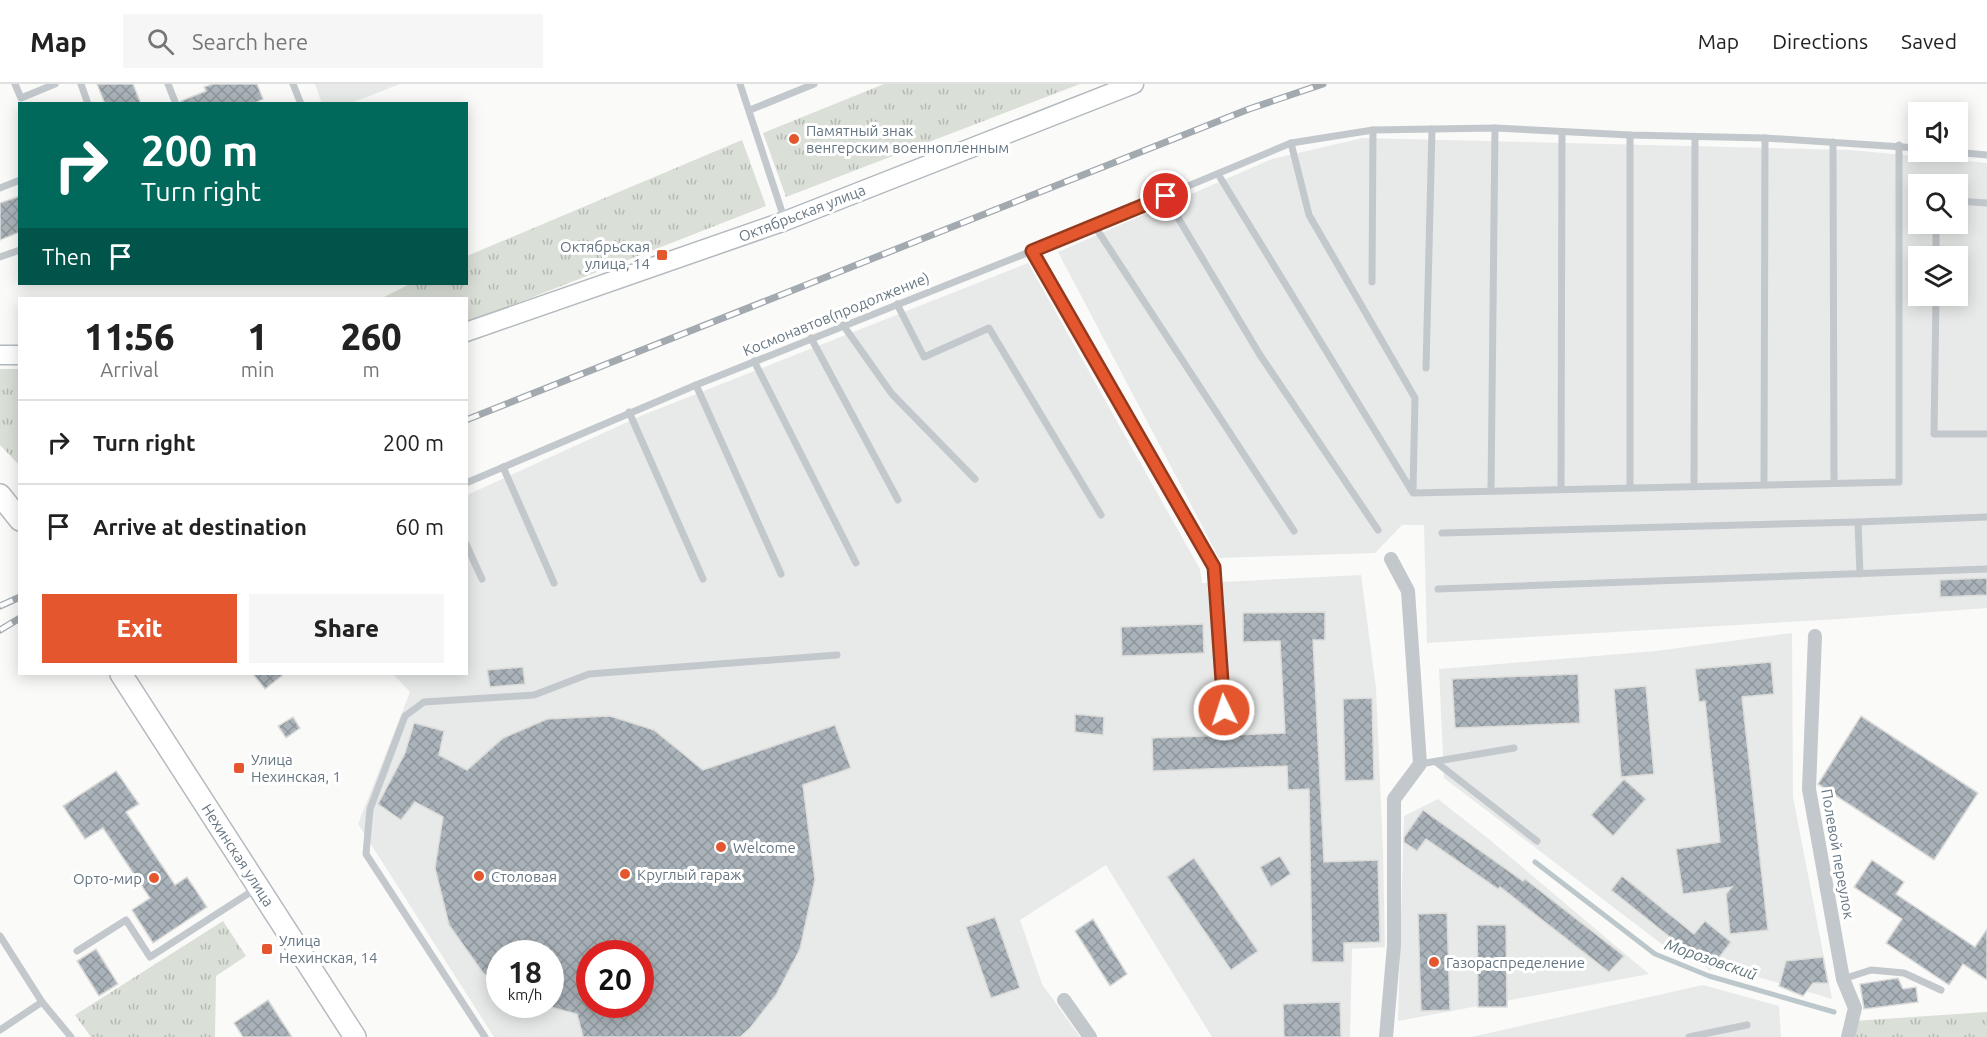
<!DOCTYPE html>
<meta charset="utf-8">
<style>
body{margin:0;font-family:Ubuntu,sans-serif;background:#f6f6f6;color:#222;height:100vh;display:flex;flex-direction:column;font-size:22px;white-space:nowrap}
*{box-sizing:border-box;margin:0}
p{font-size:20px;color:#767676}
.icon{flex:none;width:33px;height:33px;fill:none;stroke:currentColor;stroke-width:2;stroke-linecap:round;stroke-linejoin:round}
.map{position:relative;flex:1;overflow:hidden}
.drawer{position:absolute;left:18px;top:213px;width:450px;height:378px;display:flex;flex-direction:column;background:#fff;border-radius:0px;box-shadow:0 3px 15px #0003}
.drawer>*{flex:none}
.banner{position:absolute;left:18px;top:18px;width:450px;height:183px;border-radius:0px;box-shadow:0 3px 15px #0003;background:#00695c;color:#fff;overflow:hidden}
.buttons{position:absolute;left:1908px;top:18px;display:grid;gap:12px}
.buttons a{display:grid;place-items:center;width:60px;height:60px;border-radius:0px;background:#fff;box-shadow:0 3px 15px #0003;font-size:30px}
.speed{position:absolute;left:486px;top:856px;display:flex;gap:12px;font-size:30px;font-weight:700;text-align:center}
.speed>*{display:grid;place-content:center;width:78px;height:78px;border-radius:50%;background:#fff;box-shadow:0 3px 15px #0003;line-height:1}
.speed small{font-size:15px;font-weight:400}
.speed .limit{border:9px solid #d22;background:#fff;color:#111}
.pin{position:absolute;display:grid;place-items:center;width:51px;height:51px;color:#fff;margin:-26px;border:3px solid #fff;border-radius:50%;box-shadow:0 2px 6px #0007}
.me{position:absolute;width:66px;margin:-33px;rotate:356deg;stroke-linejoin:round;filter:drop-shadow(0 0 4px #0008)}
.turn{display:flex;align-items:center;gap:21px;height:126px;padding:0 24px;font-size:27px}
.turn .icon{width:78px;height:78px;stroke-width:2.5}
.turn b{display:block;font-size:42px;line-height:51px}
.then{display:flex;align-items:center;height:57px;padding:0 24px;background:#0003;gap:12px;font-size:22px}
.eta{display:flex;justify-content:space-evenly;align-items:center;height:102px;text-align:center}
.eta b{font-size:36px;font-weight:800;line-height:42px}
.primary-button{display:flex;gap:12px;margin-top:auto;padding:12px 24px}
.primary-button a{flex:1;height:69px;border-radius:0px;background:#e4572e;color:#fff;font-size:24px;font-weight:800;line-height:69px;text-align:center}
.primary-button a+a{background:#f6f6f6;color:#222}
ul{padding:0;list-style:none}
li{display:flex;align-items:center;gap:18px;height:84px;padding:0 24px;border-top:2px solid #e0e0e0}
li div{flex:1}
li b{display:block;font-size:22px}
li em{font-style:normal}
header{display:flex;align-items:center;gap:36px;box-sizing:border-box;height:84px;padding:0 30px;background:#fff;border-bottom:2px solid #e0e0e0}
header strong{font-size:28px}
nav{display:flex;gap:33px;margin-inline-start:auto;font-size:21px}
.search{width:420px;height:54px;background:#f6f6f6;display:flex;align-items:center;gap:15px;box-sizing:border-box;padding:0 21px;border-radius:0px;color:#767676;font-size:22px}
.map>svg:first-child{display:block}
.built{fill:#e8e9e9;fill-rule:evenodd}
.grass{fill:url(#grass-tufts)}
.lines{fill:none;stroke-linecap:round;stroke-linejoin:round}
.stream{stroke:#bbc7cb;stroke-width:5}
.building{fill:url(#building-cross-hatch);stroke:#dcdcda;stroke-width:1.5;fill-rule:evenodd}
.secondary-casing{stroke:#b3babf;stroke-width:21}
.primary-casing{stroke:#b5babe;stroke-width:24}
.service{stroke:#c3c8cc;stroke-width:7}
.minor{stroke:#c3c8cc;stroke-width:14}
.secondary{stroke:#fff;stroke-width:18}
.primary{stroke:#fff;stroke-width:21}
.rail-casing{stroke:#a2aab0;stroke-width:7}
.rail{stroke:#fff;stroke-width:4.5;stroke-dasharray:14;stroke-linecap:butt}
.route-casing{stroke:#94391e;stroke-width:15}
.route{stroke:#e4572e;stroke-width:10}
.poi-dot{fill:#e4572e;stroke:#fff;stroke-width:2}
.labels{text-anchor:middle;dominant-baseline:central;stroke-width:6;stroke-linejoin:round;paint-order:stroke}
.poi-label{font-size:15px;fill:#657683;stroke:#fff;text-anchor:start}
.street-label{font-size:15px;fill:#657683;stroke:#fff}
.water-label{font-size:16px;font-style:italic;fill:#60757c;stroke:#fff}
</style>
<header>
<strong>Map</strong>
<div class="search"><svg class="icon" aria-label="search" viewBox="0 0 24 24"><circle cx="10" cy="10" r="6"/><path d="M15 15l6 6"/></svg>Search here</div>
<nav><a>Map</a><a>Directions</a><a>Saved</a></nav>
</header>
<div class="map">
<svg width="1987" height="953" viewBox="0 0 1987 953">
<defs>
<pattern id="grass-tufts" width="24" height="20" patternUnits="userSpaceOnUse" patternTransform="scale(1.5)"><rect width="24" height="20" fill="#dadfd7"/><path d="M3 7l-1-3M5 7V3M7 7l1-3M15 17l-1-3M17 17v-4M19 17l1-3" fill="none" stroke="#b4b9b4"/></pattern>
<pattern id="building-cross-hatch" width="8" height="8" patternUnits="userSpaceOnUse" patternTransform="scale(1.5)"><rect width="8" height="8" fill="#aab3b9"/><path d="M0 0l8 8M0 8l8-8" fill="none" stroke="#8e969c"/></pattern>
</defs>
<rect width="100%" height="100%" fill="#fafaf8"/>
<g class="built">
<polygon points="315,0 400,0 351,19 322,20"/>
<path d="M1363,54L1851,66L1987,79V524L1839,535L1427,559L1424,441H1402L1375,469L1219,474L1058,168L1272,75ZM1918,100H1958V140H1918ZM1918,172H1958V212H1918Z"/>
<path d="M1028,179L1200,485L1202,499L1361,491L1376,604L1383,768L1385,863L1352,865L1350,953H1212L1106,781L1020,836L1042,900L1080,953H494L358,740L410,608L393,590H466L467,411L643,331ZM500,870H550V921H500ZM590,870H640V921H590Z"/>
<polygon points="1792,549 1793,713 1832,915 1735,886 1663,861 1444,694 1439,585 1656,567"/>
<polygon points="1438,715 1490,756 1649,890 1398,937 1404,732"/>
<polygon points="1703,901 1779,922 1781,953 1471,953"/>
</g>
<g class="grass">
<polygon points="884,0 1080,0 786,113 763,49"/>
<polygon points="742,56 766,122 474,236 467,237 466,214 382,214 410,200 466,200 467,172"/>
<polygon points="0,285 19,285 19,381 0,361"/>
<polygon points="223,837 246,872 216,892 215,953 91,953 75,931"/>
<polygon points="1987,928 1987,953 1853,953 1854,937"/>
</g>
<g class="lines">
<polyline class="stream" points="1535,778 1655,870 1709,892 1834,928"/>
</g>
<g class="building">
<polygon points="97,0 133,0 141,20 105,20"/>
<polygon points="213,0 257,0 263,15 253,20 181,20 181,17 206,7 204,3"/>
<polygon points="20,112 20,148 0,156 0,119"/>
<polygon points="1987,494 1987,511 1940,513 1940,496"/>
<polygon points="1325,528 1325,556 1313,556 1324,778 1378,776 1380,858 1344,859 1344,878 1312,878 1309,705 1288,706 1287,682 1153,687 1152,654 1285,649 1280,557 1243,558 1243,529"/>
<polygon points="1203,540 1204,569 1122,572 1121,543"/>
<polygon points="1771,578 1774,610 1742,613 1768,846 1730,850 1726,810 1732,803 1683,810 1676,765 1720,758 1705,617 1699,618 1695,585"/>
<polygon points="523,583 525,600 490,603 487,586"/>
<polygon points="253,590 284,590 265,605"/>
<polygon points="1578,590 1580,639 1455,644 1452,595"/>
<polygon points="1646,602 1654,690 1621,693 1614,605"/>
<polygon points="1372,614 1374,696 1345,697 1343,615"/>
<polygon points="1075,630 1104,633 1103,651 1075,648"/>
<path d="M610,632L654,646L703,686L835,641L851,684L803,701L815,796L800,865L776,911L750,944L740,953H583L577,930L550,923V870H500V901L483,889L449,841L435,784L443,733L415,718L401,736L378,720L405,669L414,639L444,647L439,671L467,686L503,654L547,635ZM590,870H640V921H590Z"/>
<polygon points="1861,632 1978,709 1934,776 1818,700"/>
<polygon points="293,633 300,644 286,654 278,642"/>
<polygon points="116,687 139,720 126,728 175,801 187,793 207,823 153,859 132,826 150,814 103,744 85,755 63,722"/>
<polygon points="1624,695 1646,715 1613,752 1591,731"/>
<polygon points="1423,726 1523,797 1525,795 1624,872 1609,888 1500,803 1498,805 1426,755 1417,767 1404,758 1404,753"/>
<polygon points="1280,772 1291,790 1271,803 1260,783"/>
<polygon points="1194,774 1258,867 1231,886 1167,793"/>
<polygon points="1872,776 1904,798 1896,810 1975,863 1987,845 1987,896 1963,880 1949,901 1886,859 1902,835 1854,803"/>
<polygon points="1622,792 1694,850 1705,837 1731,858 1710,885 1611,806"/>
<polygon points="1447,829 1450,926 1421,927 1418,830"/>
<polygon points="995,833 1020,904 991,914 966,843"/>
<polygon points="1093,835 1127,890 1110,902 1075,847"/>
<polygon points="1477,841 1506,841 1507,923 1478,923"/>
<polygon points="96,865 118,900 99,912 77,877"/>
<polygon points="1823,873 1828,899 1813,899 1803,912 1779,902 1786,877"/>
<polygon points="1898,894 1903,905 1916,903 1918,918 1864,925 1860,900"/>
<polygon points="268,916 292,953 243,953 234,939"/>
<polygon points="1340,918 1341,953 1284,953 1283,920"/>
</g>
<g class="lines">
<g class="secondary-casing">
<g id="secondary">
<polyline points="466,248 785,137 1134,0"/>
<polyline points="0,271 20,271"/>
</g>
</g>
<g class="primary-casing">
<g id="primary">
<polyline points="0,411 20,436"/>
<polyline points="121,590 355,953"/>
</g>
</g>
<g class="service">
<polyline points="15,0 21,14 55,0"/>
<polyline points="81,0 88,20"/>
<polyline points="168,0 176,20"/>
<polyline points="293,0 301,20"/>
<polyline points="740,0 785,137"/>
<polyline points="750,26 814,0"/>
<polyline points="1833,58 1834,398"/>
<polyline points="1291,59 1309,131 1415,314 1413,407"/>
<polyline points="1954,68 1987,71"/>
<polyline points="1218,90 1413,409 1899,398 1899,61"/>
<polyline points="0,104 20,96"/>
<polyline points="1165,112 1260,271 1378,446"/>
<polyline points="1958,117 1987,119"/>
<polyline points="1094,141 1294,447"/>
<polyline points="1032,167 1214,483 1224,626"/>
<polyline points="1936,172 1936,140"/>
<polyline points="0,173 20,166"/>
<polyline points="1372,198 1373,46"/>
<polyline points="1936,212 1934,350 1987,350"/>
<polyline points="897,220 924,273 989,244 1101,431"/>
<polyline points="843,241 892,310 975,395"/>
<polyline points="811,254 898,416"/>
<polyline points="754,277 856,479"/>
<polyline points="1426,284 1432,45"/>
<polyline points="696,301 781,490"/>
<polyline points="629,328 703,495"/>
<polyline points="503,383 554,499"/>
<polyline points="466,399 696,301 1032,167 1291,59 1373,46 1495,44 1630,51 1765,54 1918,64"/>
<polyline points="1764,399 1765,54"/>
<polyline points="1694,402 1695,53"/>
<polyline points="1630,403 1630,51"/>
<polyline points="1561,405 1562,48"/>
<polyline points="1491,407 1495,44"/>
<polyline points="1858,438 1860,490"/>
<polyline points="1442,449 1858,438 1987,433"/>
<polyline points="466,460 482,495"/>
<polyline points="1438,505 1987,485"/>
<polyline points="1436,678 1537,757"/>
<polyline points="1420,680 1514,664"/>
<polyline points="0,852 42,918 71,953"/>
<polyline points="77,867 126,836 150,873 257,804"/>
<polyline points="1843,895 1871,886 1904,889 1941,906"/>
<polyline points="0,946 42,918"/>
<polyline points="485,953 366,770 370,725 405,632 424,618 534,611 589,590 837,571"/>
<polyline points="1689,953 1747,941"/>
</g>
<g class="minor">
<polyline points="1815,552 1809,705 1843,895 1855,924 1848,953"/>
<polyline points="1064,916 1090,953"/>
<polyline points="1386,953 1394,861 1394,715 1420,680 1408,507 1391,475"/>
</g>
<use href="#secondary" class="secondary"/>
<use href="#primary" class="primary"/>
<g class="rail-casing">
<g id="rail">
<polyline points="466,336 1249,25 1323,0"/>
<polyline points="0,522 20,513"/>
<polyline points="0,546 20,534"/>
</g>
</g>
<use href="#rail" class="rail"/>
</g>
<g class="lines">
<g class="route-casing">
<polyline id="route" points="1166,112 1032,167 1214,483 1224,626"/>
</g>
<use href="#route" class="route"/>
</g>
<g class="poi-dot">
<circle cx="794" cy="55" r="6"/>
<rect x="656" y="165" width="12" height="12" rx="3"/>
<rect x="233" y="678" width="12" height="12" rx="3"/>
<circle cx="721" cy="763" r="6"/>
<circle cx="625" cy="790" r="6"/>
<circle cx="479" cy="792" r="6"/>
<circle cx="154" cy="794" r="6"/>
<rect x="261" y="859" width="12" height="12" rx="3"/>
<circle cx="1434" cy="878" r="6"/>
</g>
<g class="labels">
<g class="poi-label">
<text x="806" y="46">Памятный знак<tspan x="806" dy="17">венгерским военнопленным</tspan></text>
<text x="650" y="162" text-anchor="end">Октябрьская<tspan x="650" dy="17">улица, 14</tspan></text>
<text x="251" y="675">Улица<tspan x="251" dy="17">Нехинская, 1</tspan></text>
<text x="733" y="763">Welcome</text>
<text x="637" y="790">Круглый гараж</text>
<text x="491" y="792">Столовая</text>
<text x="142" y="794" text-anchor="end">Орто-мир</text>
<text x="279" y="856">Улица<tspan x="279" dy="17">Нехинская, 14</tspan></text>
<text x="1446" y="878">Газораспределение</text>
</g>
<g class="street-label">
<text transform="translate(802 129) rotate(-21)">Октябрьская улица</text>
<text transform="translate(836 230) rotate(-22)">Космонавтов(продолжение)</text>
<text transform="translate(1838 770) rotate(80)">Полевой переулок</text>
<text transform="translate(238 771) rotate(57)">Нехинская улица</text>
</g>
<g class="water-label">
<text transform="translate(1711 875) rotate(19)">Морозовский</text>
</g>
</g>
</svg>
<div class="buttons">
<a><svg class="icon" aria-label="sound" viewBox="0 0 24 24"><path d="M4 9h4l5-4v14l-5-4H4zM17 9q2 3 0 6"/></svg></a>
<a><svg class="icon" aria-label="search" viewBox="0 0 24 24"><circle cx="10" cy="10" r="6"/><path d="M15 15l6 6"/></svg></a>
<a><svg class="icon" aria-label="layers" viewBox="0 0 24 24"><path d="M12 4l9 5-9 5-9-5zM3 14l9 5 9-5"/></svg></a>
</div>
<div class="speed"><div>18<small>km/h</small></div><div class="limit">20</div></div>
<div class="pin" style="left:1166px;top:112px;background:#d93025"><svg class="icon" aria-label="arrive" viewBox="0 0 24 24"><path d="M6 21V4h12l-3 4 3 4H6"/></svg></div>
<svg class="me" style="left:1224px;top:626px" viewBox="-20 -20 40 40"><circle r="17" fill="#e4572e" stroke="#fff" stroke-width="3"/><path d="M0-11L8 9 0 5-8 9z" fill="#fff"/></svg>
<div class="banner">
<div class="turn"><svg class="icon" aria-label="right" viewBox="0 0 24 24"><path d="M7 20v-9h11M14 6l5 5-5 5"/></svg><div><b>200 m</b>Turn right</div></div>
<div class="then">Then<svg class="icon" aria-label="arrive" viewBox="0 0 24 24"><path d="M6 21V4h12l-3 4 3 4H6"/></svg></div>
</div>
<section class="drawer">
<div class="eta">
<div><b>11:56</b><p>Arrival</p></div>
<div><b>1</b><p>min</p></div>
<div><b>260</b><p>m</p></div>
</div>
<ul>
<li><svg class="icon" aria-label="right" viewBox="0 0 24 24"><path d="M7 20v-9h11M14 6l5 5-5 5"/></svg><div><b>Turn right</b></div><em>200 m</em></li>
<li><svg class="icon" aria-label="arrive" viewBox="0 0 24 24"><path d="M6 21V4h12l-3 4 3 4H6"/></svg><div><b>Arrive at destination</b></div><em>60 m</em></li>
</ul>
<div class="primary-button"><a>Exit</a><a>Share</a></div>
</section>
</div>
